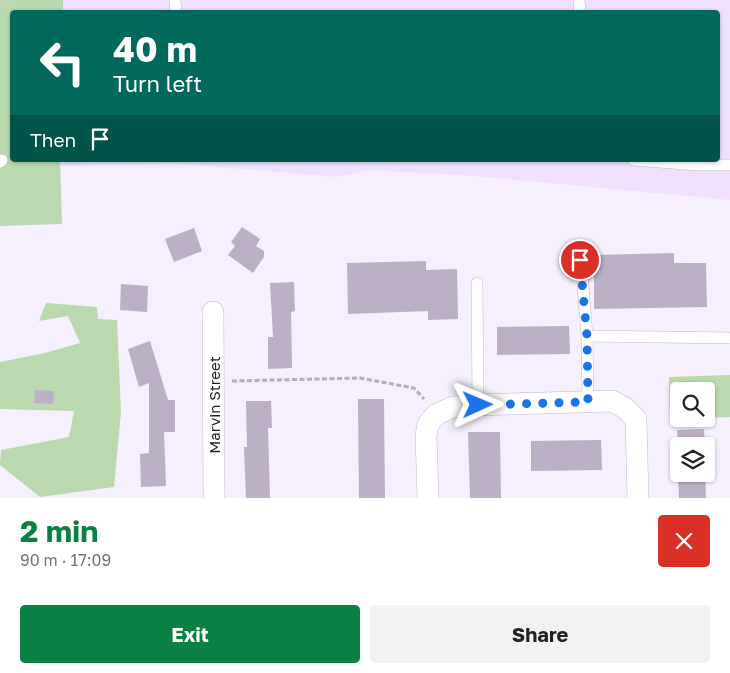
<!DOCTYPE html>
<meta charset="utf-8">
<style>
body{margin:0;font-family:"Golos Text",sans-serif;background:#f2f2f2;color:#222;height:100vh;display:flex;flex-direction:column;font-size:19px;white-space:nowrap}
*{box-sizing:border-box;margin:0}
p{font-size:16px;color:#767676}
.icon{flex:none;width:28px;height:28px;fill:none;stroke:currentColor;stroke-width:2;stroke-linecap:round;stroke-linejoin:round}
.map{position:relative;height:498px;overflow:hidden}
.side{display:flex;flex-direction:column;background:#fff;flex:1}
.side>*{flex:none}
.banner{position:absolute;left:10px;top:10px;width:710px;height:152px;border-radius:5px;box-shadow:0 1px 4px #0004;background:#00695c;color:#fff;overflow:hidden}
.tools{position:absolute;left:670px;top:382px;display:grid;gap:10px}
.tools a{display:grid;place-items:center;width:45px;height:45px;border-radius:5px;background:#fff;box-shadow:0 1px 4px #0004;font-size:25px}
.pin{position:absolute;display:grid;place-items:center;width:42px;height:42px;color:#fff;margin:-21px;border:2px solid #fff;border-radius:50%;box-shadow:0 1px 5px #0007}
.me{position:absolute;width:55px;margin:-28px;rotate:89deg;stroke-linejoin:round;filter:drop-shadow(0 0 4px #0008)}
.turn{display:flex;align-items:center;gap:18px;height:105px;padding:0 20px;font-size:22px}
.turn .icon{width:65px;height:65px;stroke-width:2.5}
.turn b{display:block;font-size:35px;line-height:42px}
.then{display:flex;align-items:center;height:48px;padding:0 20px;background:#0003;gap:10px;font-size:19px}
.round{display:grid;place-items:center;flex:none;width:52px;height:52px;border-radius:5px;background:#f2f2f2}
.head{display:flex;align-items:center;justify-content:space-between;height:85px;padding:0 20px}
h1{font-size:30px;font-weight:700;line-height:38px;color:#0b8043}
.button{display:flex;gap:10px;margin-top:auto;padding:10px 20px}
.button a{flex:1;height:58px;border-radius:5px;background:#0b8043;color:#fff;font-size:20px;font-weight:700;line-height:58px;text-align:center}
.button a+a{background:#f2f2f2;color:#222}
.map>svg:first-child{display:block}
.built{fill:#f1e1ff}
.green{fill:#bad9af}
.building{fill:#bcb0c6}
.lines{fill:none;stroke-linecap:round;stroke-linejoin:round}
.service-casing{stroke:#c3b7cd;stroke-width:12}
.minor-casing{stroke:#c3b7cd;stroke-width:22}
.path{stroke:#b5afbc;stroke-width:3;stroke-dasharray:5 2.5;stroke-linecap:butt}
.service{stroke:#fff;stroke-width:11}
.minor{stroke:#fff;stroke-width:21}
.route{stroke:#1a73e8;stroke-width:9;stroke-dasharray:0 16.2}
.labels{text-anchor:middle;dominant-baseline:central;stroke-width:4;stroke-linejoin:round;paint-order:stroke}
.street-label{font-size:15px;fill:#221e26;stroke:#fff}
</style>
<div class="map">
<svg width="730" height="498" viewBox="0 0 730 498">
<rect width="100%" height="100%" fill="#f6effd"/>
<polygon class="built" points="63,0 730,0 730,200 461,175 369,170 337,177 171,163 59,166 60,160 718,160 718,12 63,12"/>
<g class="green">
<polygon points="0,0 63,0 63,12 12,12 12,160 60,160 62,224 0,226"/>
<polygon points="46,303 97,307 98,319 117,320 121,412 114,487 40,497 0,465 1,450 69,437 74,411 0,409 0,362 45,353 80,343 68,316 39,321"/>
<polygon points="730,375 730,417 706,418 706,391 679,391 679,419 670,420 669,377"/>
</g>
<g class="building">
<polygon points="242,227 260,239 256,246 264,251 264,257 253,273 228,255 235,246 231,242"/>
<polygon points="194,228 202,251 174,262 165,239"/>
<polygon points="674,253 674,263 706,263 707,307 594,309 594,255"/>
<polygon points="426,261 426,270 457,269 458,319 428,320 428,311 348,314 347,263"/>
<polygon points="294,282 295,311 291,312 292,368 268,369 268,337 273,337 270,283"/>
<polygon points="121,284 148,286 147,312 120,310"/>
<polygon points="569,326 570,354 497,355 497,327"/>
<polygon points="150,341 168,400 175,400 175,432 164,432 166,486 141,487 140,454 149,453 149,383 139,387 128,349"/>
<polygon points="35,390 54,391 53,404 34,403"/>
<polygon points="358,399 384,399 385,498 359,498"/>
<polygon points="246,401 271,401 272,428 268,428 270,498 246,498 244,447 247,447"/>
<polygon points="704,429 705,446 678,446 677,430"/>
<polygon points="468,432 500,432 501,498 470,498"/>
<polygon points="601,440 602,470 531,471 531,441"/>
<polygon points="678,474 705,474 706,498 679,498"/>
</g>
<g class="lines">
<g class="service-casing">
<g id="service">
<polyline points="175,0 176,12"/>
<polyline points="579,0 580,12"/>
<polyline points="633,160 699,165 730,165"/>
<polyline points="0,162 2,160"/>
<polyline points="581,260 587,336 588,402"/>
<polyline points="477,283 478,405"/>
<polyline points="587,336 730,338"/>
</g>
</g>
<g class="minor-casing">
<g id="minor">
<polyline points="213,312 214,498"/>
<polyline points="428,498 426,436 428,424 437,414 453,407 478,405 612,401 625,408 636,419 638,498"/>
</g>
</g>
<polyline class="path" points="232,381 360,378 414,388 424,399"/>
<use href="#service" class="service"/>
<use href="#minor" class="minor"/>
</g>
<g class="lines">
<polyline class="route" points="478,405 588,402 587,336 580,260"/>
</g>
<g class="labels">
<g class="street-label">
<text transform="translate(214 405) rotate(-90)">Marvin Street</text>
</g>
</g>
</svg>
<div class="tools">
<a><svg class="icon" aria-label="search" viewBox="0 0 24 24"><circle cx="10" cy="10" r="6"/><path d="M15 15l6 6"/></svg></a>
<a><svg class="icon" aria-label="layers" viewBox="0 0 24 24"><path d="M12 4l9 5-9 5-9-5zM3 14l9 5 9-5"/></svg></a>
</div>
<div class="pin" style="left:580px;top:260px;background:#d93025"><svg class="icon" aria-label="arrive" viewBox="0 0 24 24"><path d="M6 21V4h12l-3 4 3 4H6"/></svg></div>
<svg class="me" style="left:478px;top:405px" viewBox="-20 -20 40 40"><path d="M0-17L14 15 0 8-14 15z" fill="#1a73e8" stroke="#fff" stroke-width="4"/></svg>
<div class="banner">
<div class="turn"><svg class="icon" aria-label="left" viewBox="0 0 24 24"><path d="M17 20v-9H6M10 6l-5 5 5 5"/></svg><div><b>40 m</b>Turn left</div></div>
<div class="then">Then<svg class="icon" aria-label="arrive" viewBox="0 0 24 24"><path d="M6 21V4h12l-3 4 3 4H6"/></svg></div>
</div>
</div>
<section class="side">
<div class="head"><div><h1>2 min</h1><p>90 m · 17:09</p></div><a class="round" style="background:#d93025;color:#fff"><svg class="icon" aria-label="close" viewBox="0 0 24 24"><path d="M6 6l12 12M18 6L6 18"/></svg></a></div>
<div class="button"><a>Exit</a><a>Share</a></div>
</section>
